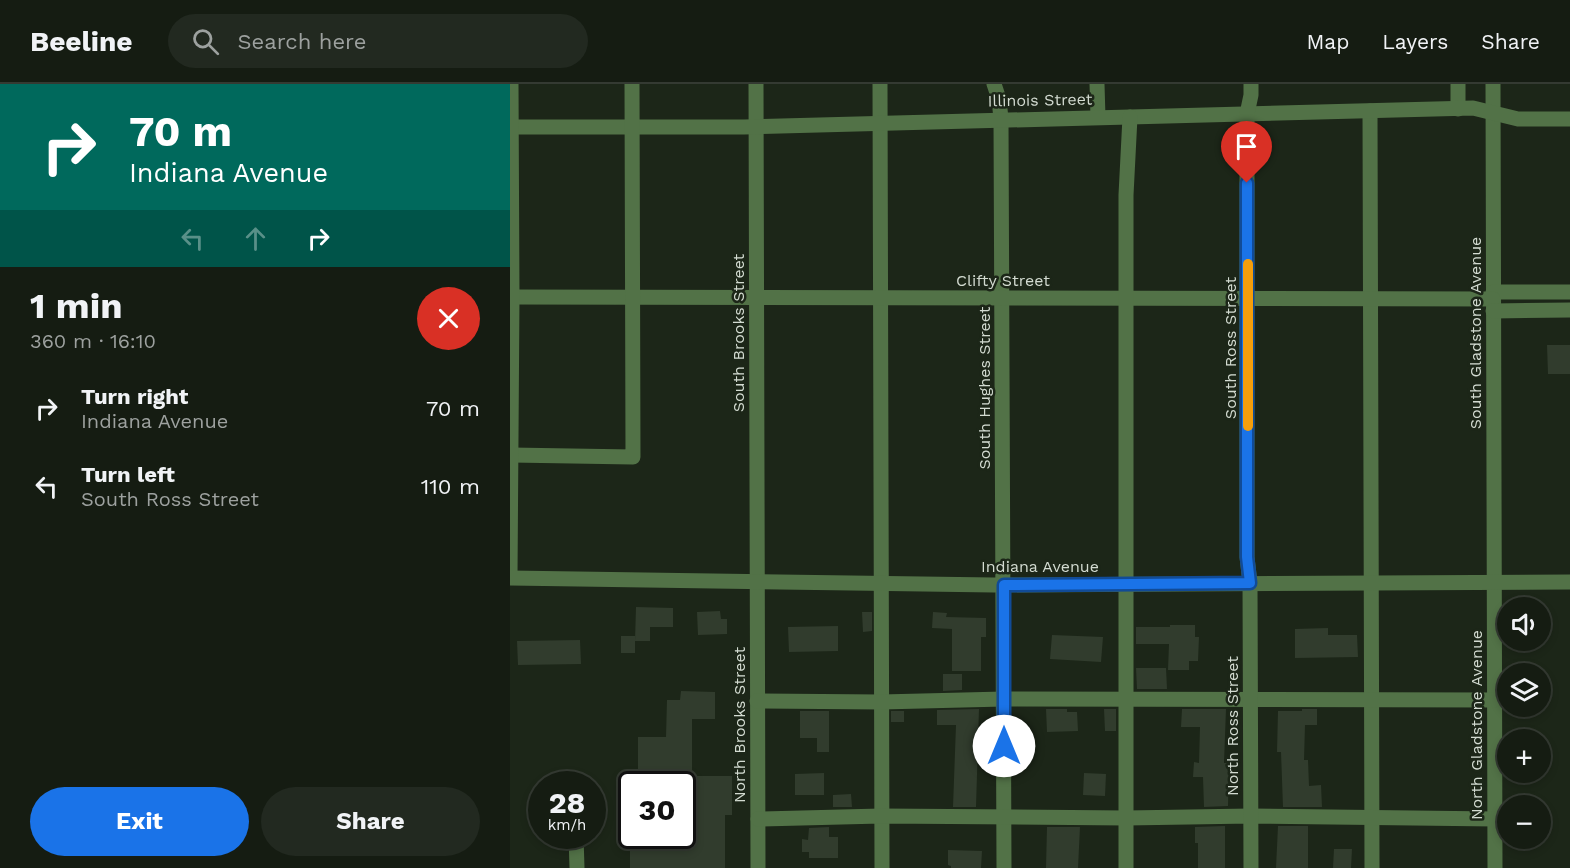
<!DOCTYPE html>
<meta charset="utf-8">
<style>
body{margin:0;font-family:"Work Sans",sans-serif;background:#222920;color:#f1f3f6;height:100vh;display:flex;flex-direction:column;font-size:22px;white-space:nowrap}
*{box-sizing:border-box;margin:0}
p{font-size:20px;color:#9da19f}
.icon{flex:none;width:33px;height:33px;fill:none;stroke:currentColor;stroke-width:2;stroke-linecap:round;stroke-linejoin:round}
.map{position:relative;flex:1;overflow:hidden}
.side{display:flex;flex-direction:column;background:#151c12;width:510px}
.side>*{flex:none}
.guide{background:#00695c;color:#fff;overflow:hidden}
.buttons{position:absolute;left:987px;top:513px;display:grid;gap:12px}
.buttons a{display:grid;place-items:center;width:54px;height:54px;border-radius:50%;background:#151c12;box-shadow:0 3px 9px #0003,0 0 0 2px #343a32;font-size:30px}
.speed{position:absolute;left:18px;top:687px;display:flex;gap:12px;font-size:30px;font-weight:700;text-align:center}
.speed>*{display:grid;place-content:center;width:78px;height:78px;border-radius:50%;background:#151c12;box-shadow:0 3px 9px #0003,0 0 0 2px #343a32;line-height:1}
.speed small{font-size:15px;font-weight:400}
.speed .limit{border:3px solid #111;border-radius:9px;background:#fff;color:#111}
.pin{position:absolute;display:grid;place-items:center;width:51px;height:51px;color:#fff;margin:-62px -26px;border-radius:50% 50% 50% 0;rotate:-45deg;box-shadow:0 0 6px #0007}
.pin .icon{rotate:45deg}
.me{position:absolute;width:66px;margin:-33px;rotate:0deg;stroke-linejoin:round;filter:drop-shadow(0 0 4px #0008)}
.turn{display:flex;align-items:center;gap:21px;height:126px;padding:0 30px;font-size:27px}
.turn .icon{width:78px;height:78px;stroke-width:2.5}
.turn b{display:block;font-size:42px;line-height:51px}
.lanes{display:flex;align-items:center;height:57px;padding:0 30px;background:#0003;justify-content:center;gap:30px;direction:ltr}
.lanes .off{opacity:.35}
.round{display:grid;place-items:center;flex:none;width:63px;height:63px;border-radius:32px;background:#222920}
.head{display:flex;align-items:center;justify-content:space-between;height:102px;padding:0 30px}
h1{font-size:36px;font-weight:700;line-height:45px}
.button{display:flex;gap:12px;margin-top:auto;padding:12px 30px}
.button a{flex:1;height:69px;border-radius:36px;background:#1a73e8;color:#fff;font-size:24px;font-weight:700;line-height:69px;text-align:center}
.button a+a{background:#222920;color:#f1f3f6}
ul{padding:0;list-style:none}
li{display:flex;align-items:center;gap:18px;height:78px;padding:0 30px}
li div{flex:1}
li b{display:block;font-size:22px}
li em{font-style:normal}
header{display:flex;align-items:center;gap:36px;box-sizing:border-box;height:84px;padding:0 30px;background:#151c12;border-bottom:2px solid #343a32}
header strong{font-size:28px}
nav{display:flex;gap:33px;margin-inline-start:auto;font-size:21px}
.search{width:420px;height:54px;background:#222920;display:flex;align-items:center;gap:15px;box-sizing:border-box;padding:0 21px;border-radius:33px;color:#9da19f;font-size:22px}
main{display:flex;flex:1;min-height:0}
.map>svg:first-child{display:block}
.building{fill:#313c2d}
.lines{fill:none;stroke-linecap:round;stroke-linejoin:round}
.minor{stroke:#527247;stroke-width:15}
.route-casing{stroke:#114b97;stroke-width:15}
.route{stroke:#1a73e8;stroke-width:10}
.slow{stroke:#f59e0b;stroke-width:10}
.labels{text-anchor:middle;dominant-baseline:central;stroke-width:5;stroke-linejoin:round;paint-order:stroke}
.street-label{font-size:16px;fill:#d3dbd1;stroke:#1c2618}
</style>
<header>
<strong>Beeline</strong>
<div class="search"><svg class="icon" aria-label="search" viewBox="0 0 24 24"><circle cx="10" cy="10" r="6"/><path d="M15 15l6 6"/></svg>Search here</div>
<nav><a>Map</a><a>Layers</a><a>Share</a></nav>
</header>
<main>
<section class="side">
<div class="guide">
<div class="turn"><svg class="icon" aria-label="right" viewBox="0 0 24 24"><path d="M7 20v-9h11M14 6l5 5-5 5"/></svg><div><b>70 m</b>Indiana Avenue</div></div>
<div class="lanes"><svg class="icon off" aria-label="left" viewBox="0 0 24 24"><path d="M17 20v-9H6M10 6l-5 5 5 5"/></svg><svg class="icon off" aria-label="ahead" viewBox="0 0 24 24"><path d="M12 20V5M6 11l6-6 6 6"/></svg><svg class="icon" aria-label="right" viewBox="0 0 24 24"><path d="M7 20v-9h11M14 6l5 5-5 5"/></svg></div>
</div>
<div class="head"><div><h1>1 min</h1><p>360 m · 16:10</p></div><a class="round" style="background:#d93025;color:#fff"><svg class="icon" aria-label="close" viewBox="0 0 24 24"><path d="M6 6l12 12M18 6L6 18"/></svg></a></div>
<ul>
<li><svg class="icon" aria-label="right" viewBox="0 0 24 24"><path d="M7 20v-9h11M14 6l5 5-5 5"/></svg><div><b>Turn right</b><p>Indiana Avenue</p></div><em>70 m</em></li>
<li><svg class="icon" aria-label="left" viewBox="0 0 24 24"><path d="M17 20v-9H6M10 6l-5 5 5 5"/></svg><div><b>Turn left</b><p>South Ross Street</p></div><em>110 m</em></li>
</ul>
<div class="button"><a>Exit</a><a>Share</a></div>
</section>
<div class="map">
<svg width="1060" height="784" viewBox="0 0 1060 784">
<rect width="100%" height="100%" fill="#1c2618"/>
<g class="building">
<polygon points="1037,261 1060,261 1060,290 1038,290"/>
<polygon points="126,523 163,524 163,543 140,543 140,557 125,557"/>
<polygon points="210,527 211,535 217,535 217,550 188,551 187,528"/>
<polygon points="352,528 362,528 362,547 353,548"/>
<polygon points="423,528 437,529 436,533 476,534 476,553 471,553 471,587 442,587 442,545 422,544"/>
<polygon points="660,541 685,541 685,553 689,553 688,577 679,577 679,586 658,586 659,560 626,560 626,543 660,543"/>
<polygon points="328,542 328,567 279,568 278,543"/>
<polygon points="818,544 818,551 847,551 848,573 785,574 785,545"/>
<polygon points="542,551 593,553 591,578 540,575"/>
<rect x="111" y="552" width="14" height="17"/>
<polygon points="70,556 71,580 8,581 7,557"/>
<polygon points="626,584 656,584 657,605 627,605"/>
<polygon points="433,590 452,590 452,606 433,607"/>
<polygon points="171,607 205,608 205,635 182,635 182,692 222,692 222,731 215,731 215,784 120,784 120,752 172,752 172,700 128,700 128,653 156,653 157,616 170,616"/>
<polygon points="469,625 466,723 443,723 446,641 427,641 427,626"/>
<polygon points="536,625 557,625 557,628 567,628 568,647 537,648"/>
<polygon points="594,625 606,625 606,647 595,647"/>
<polygon points="672,625 716,625 714,679 719,679 718,722 694,723 693,693 683,693 684,678 689,679 690,643 671,643"/>
<polygon points="792,625 807,625 807,641 795,641 794,676 798,676 799,702 811,701 812,723 773,723 771,668 767,668 768,627 792,627"/>
<polygon points="290,627 319,627 319,668 307,668 307,654 290,654"/>
<rect x="381" y="627" width="13" height="11"/>
<polygon points="314,689 314,711 285,711 285,690"/>
<polygon points="574,689 596,690 595,712 573,711"/>
<polygon points="341,710 342,723 323,723 323,711"/>
<polygon points="715,742 715,784 688,784 688,759 685,759 685,743"/>
<polygon points="768,742 798,742 798,784 766,784"/>
<polygon points="319,743 319,753 328,753 328,774 299,774 299,768 292,768 292,755 298,756 299,744"/>
<polygon points="537,743 570,743 568,784 536,784"/>
<polygon points="824,765 842,765 841,784 823,784"/>
<polygon points="438,766 472,767 471,784 441,784 441,782 438,781"/>
</g>
<g class="lines">
<g class="minor">
<polyline points="246,0 248,784"/>
<polyline points="370,0 372,784"/>
<polyline points="484,0 489,15 491,35 494,784"/>
<polyline points="587,0 588,33"/>
<polyline points="948,0 948,25"/>
<polyline points="983,0 985,784"/>
<polyline points="860,27 862,784"/>
<polyline points="0,43 234,43 963,24 1008,35 1060,35"/>
<polyline points="983,208 1060,208"/>
<polyline points="2,213 983,215"/>
<polyline points="983,227 1060,226"/>
<polyline points="1,371 123,373 122,0"/>
<polyline points="0,493 2,213 1,0"/>
<polyline points="0,494 484,501 1060,498"/>
<polyline points="247,617 371,618 494,615 984,616"/>
<polyline points="248,735 371,732 616,734 741,732 985,735"/>
<polyline points="66,752 67,784"/>
<polyline points="616,784 616,111 620,33"/>
<polyline points="741,784 740,499 737,473 737,30 741,11 741,0"/>
</g>
</g>
<g class="lines">
<g class="route-casing">
<polyline id="route" points="494,662 494,501 740,499 737,473 737,99"/>
</g>
<use href="#route" class="route"/>
<polyline class="slow" points="738,342 738,180"/>
</g>
<g class="labels">
<g class="street-label">
<text transform="translate(530 16) rotate(-1)">Illinois Street</text>
<text x="493" y="196">Clifty Street</text>
<text transform="translate(228 249) rotate(-90)">South Brooks Street</text>
<text transform="translate(965 249) rotate(-90)">South Gladstone Avenue</text>
<text transform="translate(720 264) rotate(-90)">South Ross Street</text>
<text transform="translate(474 304) rotate(-90)">South Hughes Street</text>
<text x="530" y="482">Indiana Avenue</text>
<text transform="translate(229 641) rotate(-90)">North Brooks Street</text>
<text transform="translate(966 641) rotate(-90)">North Gladstone Avenue</text>
<text transform="translate(722 642) rotate(-90)">North Ross Street</text>
</g>
</g>
</svg>
<div class="buttons">
<a><svg class="icon" aria-label="sound" viewBox="0 0 24 24"><path d="M4 9h4l5-4v14l-5-4H4zM17 9q2 3 0 6"/></svg></a>
<a><svg class="icon" aria-label="layers" viewBox="0 0 24 24"><path d="M12 4l9 5-9 5-9-5zM3 14l9 5 9-5"/></svg></a>
<a>+</a>
<a>−</a>
</div>
<div class="speed"><div>28<small>km/h</small></div><div class="limit">30</div></div>
<div class="pin" style="left:737px;top:99px;background:#d93025"><svg class="icon" aria-label="arrive" viewBox="0 0 24 24"><path d="M6 21V4h12l-3 4 3 4H6"/></svg></div>
<svg class="me" style="left:494px;top:662px" viewBox="-20 -20 40 40"><circle r="19" fill="#fff"/><path d="M0-13L10 11 0 6-10 11z" fill="#1a73e8"/></svg>
</div>
</main>
